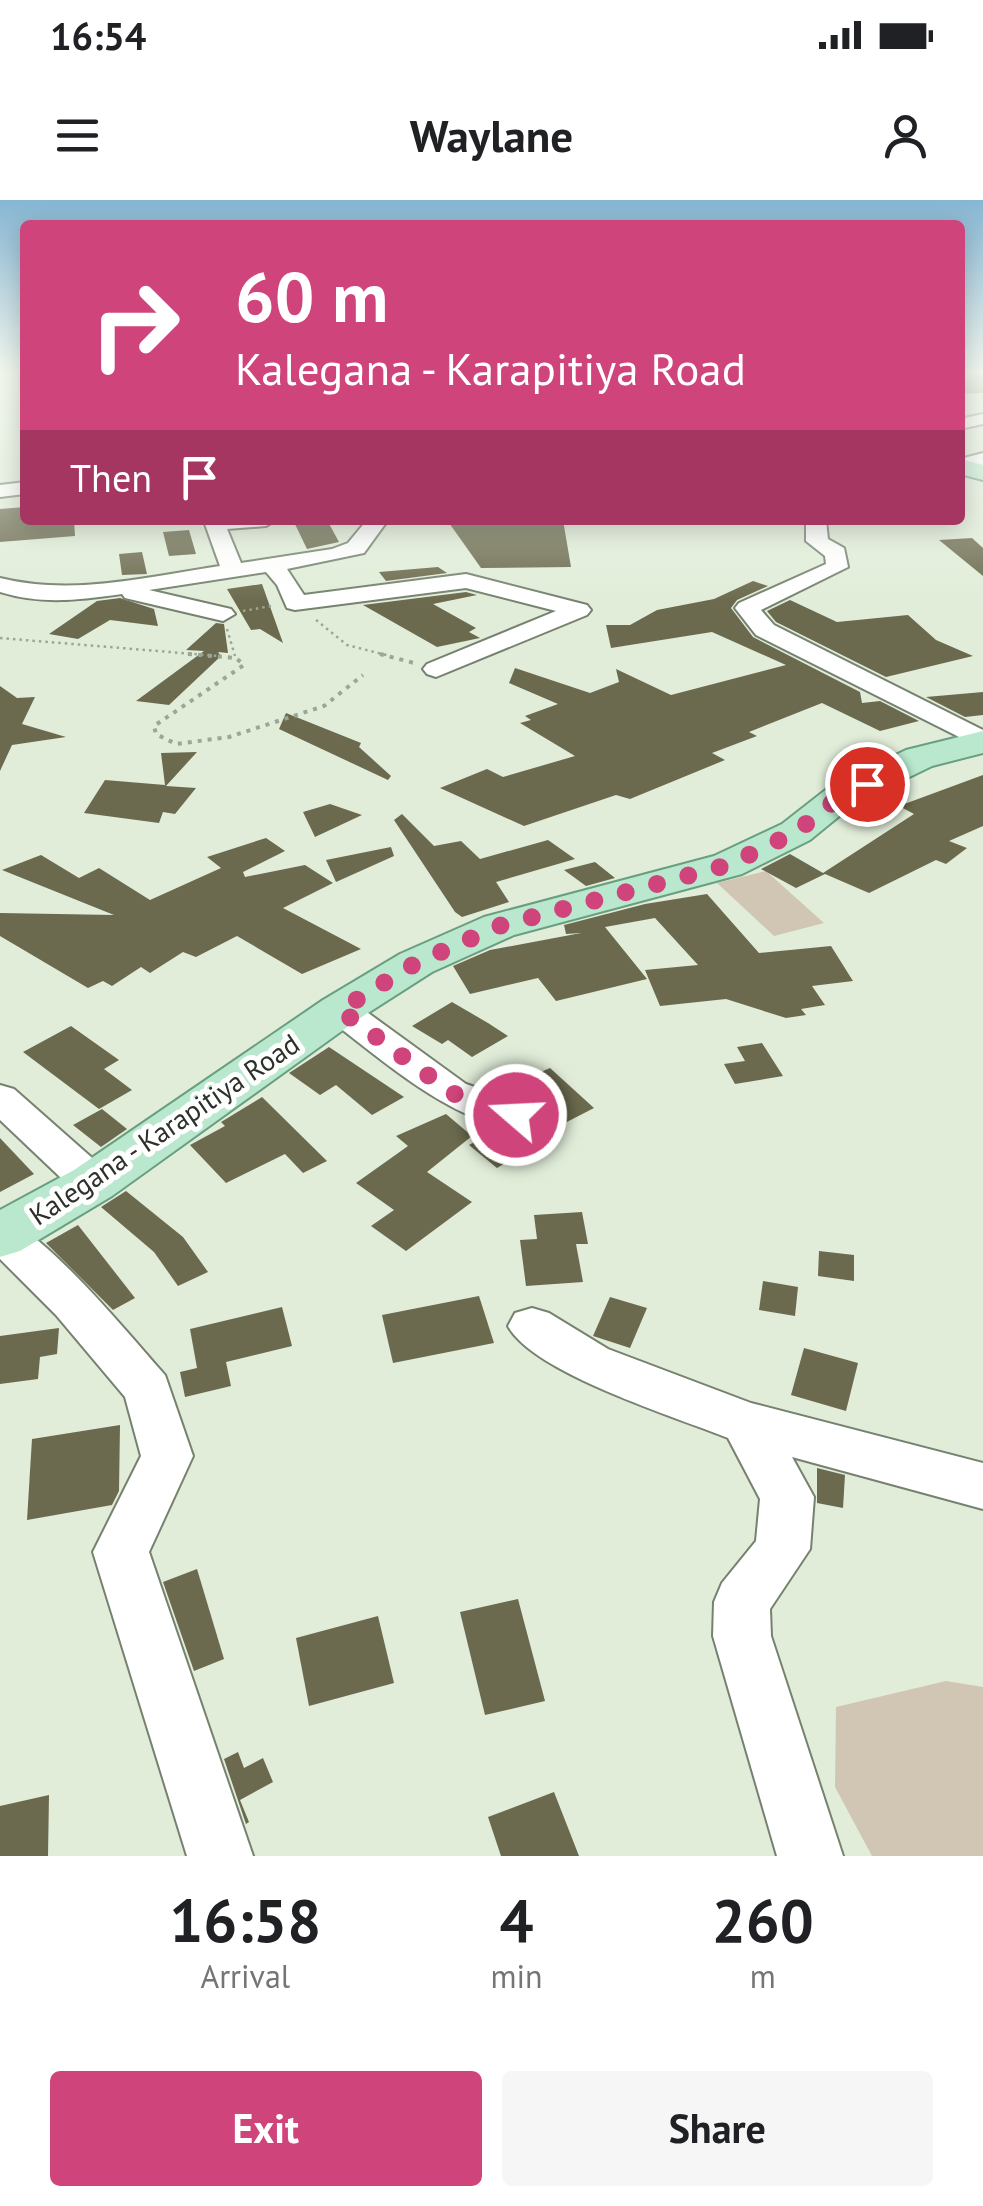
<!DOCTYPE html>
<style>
body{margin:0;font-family:"PT Sans",sans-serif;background:#f6f6f6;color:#202124;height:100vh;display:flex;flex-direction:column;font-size:38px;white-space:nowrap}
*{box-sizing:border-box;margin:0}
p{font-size:32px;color:#757577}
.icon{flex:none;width:55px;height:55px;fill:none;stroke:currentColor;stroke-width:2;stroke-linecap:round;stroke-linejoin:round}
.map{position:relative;height:1656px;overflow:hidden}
.details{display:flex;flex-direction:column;background:#fff;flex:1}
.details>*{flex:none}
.top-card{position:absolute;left:20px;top:20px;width:945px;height:305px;border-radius:10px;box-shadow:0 5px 25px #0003;background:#cf447b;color:#fff;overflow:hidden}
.pin{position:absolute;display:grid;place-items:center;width:85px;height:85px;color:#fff;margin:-42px;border:5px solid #fff;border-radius:50%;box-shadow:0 2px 10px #0007}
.me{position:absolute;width:110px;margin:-55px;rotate:289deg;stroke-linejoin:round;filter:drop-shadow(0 0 8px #0008)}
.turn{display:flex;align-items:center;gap:35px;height:210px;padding:0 50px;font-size:45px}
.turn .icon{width:130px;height:130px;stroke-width:2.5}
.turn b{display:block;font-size:70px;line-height:85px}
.then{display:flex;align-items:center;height:95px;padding:0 50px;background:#0003;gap:20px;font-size:38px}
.eta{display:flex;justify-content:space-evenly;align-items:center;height:170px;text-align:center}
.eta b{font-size:60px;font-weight:600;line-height:70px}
.cta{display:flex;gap:20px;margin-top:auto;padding:20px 50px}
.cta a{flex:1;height:115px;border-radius:10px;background:#cf447b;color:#fff;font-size:40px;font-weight:600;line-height:115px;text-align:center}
.cta a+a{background:#f6f6f6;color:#202124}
.status{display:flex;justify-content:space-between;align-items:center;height:70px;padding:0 50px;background:#fff;direction:ltr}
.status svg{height:28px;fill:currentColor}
header{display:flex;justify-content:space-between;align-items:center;height:130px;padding:0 50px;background:#fff;font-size:45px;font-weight:600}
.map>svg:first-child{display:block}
.green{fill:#d1c6b4}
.building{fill:#6b6a4e}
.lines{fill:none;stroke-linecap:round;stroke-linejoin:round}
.minor-casing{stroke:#76816f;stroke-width:4}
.major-casing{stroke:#699e80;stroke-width:4}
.path-far1{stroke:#9ca596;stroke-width:2.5;stroke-dasharray:2.5 4;stroke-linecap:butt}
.path{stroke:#9ca596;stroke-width:4;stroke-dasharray:4 6;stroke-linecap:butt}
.minor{fill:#fff;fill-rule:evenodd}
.major{fill:#b9e8ce;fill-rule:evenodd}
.route{stroke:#cf447b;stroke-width:18;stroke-dasharray:0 32.4}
.labels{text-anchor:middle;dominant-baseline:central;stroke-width:10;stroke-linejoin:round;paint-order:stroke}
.street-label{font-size:28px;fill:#2d312a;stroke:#fff}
</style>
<div class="status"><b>16:54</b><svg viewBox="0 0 49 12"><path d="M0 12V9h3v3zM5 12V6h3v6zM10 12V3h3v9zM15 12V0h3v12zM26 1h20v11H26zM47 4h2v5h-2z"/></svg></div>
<header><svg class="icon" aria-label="menu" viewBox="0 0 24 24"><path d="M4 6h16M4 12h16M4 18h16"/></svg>Waylane<svg class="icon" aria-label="person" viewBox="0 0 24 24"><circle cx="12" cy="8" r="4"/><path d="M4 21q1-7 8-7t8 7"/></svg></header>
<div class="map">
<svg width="983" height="1656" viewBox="0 0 983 1656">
<rect width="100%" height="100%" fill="#e1edd9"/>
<g class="green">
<polygon points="766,671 824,723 774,736 717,683"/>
<polygon points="946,1481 983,1487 983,1656 872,1656 835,1587 836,1507"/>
</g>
<g class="building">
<polygon points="960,171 983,175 983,193 960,194"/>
<polygon points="25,307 25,320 74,320 75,336 0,342 0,309"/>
<polygon points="293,320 327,320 339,342 307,349"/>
<polygon points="447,320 563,320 571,367 481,368"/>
<polygon points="189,330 196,354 169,356 163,332"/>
<polygon points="972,338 983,348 983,376 939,340"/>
<polygon points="142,352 147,374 122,375 119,354"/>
<polygon points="438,367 447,373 386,381 379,372"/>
<polygon points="753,381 768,386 737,400 731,408 753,437 860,492 862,503 880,501 919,521 880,531 822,503 749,532 757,536 712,553 725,560 630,599 616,595 524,626 440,588 487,569 503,577 575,556 520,523 531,520 525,516 558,504 509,483 515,468 590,493 619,482 616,469 671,495 786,465 712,432 611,448 606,425 630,425 657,410 714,399"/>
<polygon points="262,384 283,443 260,429 251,430 227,389"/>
<polygon points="466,392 477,395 433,404 476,428 469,432 480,438 437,447 363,405"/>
<polygon points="120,398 154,409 158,426 110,420 78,439 49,434 97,401"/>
<polygon points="790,400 837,422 908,415 936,440 973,456 886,477 776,422 767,411"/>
<polygon points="216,423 224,424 228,453 218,452 221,456 169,505 136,501 204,451 186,450"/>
<polygon points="0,486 17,498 35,497 22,524 66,537 12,545 0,571"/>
<polygon points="983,492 983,515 965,517 926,497"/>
<polygon points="286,513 361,543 359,547 391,576 388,580 279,529"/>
<polygon points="197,552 166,586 196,588 175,614 163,612 159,623 84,613 105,580 165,585 161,553"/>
<polygon points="983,575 983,626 949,641 967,648 946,664 936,660 869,693 825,674 796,688 761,669 790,654 823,673 914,614 899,606"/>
<polygon points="330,604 362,615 315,637 303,612"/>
<polygon points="402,614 434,646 461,641 480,659 548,640 575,659 496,682 509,702 462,717 455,712 394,620"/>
<polygon points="266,638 285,651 243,672 245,677 305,665 333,683 283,708 361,749 302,774 237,736 196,757 183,752 150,773 141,767 112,786 103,781 88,788 0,736 0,713 114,715 2,670 41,655 79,678 99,668 150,700 221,668 207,657"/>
<polygon points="391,647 394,656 336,682 326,660"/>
<polygon points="595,662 615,678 586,686 564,670"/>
<polygon points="707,694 759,753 831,746 853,781 812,786 825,805 801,809 806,815 786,818 726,799 660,806 645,770 698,765 655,718 605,727 647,779 556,801 538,778 470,794 453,766 490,750 581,733 566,734 564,725 645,704"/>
<polygon points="452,802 488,823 508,836 472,857 448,840 442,844 412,826"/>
<polygon points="71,826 119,860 104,869 132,890 99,909 23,852"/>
<polygon points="762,843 783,876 735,884 724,864 745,861 737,847"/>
<polygon points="329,847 404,897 372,915 336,885 320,895 289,873"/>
<polygon points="550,868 594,908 526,943 531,948 497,968 469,945 500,928 533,926 539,917 538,907 511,885"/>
<polygon points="262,897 327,961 303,973 285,954 226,983 190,945 225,926 221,922"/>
<polygon points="102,909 127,929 101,947 73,925"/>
<polygon points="446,914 472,936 427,972 472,1002 406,1051 371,1026 394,1010 356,983 408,946 396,936"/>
<polygon points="0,938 34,974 0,992"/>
<polygon points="126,991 183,1037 208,1072 178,1086 154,1052 101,1007"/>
<polygon points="582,1012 588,1044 576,1044 583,1082 526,1086 520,1040 537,1039 534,1015"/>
<polygon points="78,1025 135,1098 113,1110 46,1043"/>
<polygon points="819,1051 854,1055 854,1081 818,1076"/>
<polygon points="763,1081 798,1087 795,1116 759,1110"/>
<polygon points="479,1096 494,1143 393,1163 382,1115"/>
<polygon points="610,1097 647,1108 630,1148 593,1136"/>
<polygon points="282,1107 292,1146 226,1162 231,1186 185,1197 180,1172 197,1168 190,1129"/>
<polygon points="59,1128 57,1154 40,1157 38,1179 0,1184 0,1136"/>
<polygon points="804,1148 858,1163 846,1211 791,1195"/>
<polygon points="120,1225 119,1291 112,1305 27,1320 32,1239"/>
<polygon points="817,1268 845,1275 843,1308 817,1303"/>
<polygon points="197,1369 224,1459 194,1471 163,1382"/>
<polygon points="518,1399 545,1501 485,1515 460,1412"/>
<polygon points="378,1416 394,1483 309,1506 296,1438"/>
<polygon points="238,1552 244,1568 263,1558 273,1582 240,1600 249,1622 246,1624 224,1559"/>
<polygon points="554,1592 579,1656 501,1656 488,1617"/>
<polygon points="49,1595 48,1656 0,1656 0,1606"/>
</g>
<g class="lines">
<g class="minor-casing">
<g id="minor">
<polygon points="983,214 983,224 960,229 960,219"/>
<polygon points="983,253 983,265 960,271 960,259"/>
<polygon points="25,282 25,294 0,297 0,285"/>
<path d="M207,320H276L266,326L227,329L241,363L332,349L348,343L367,320H388L364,353L287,369L304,395L466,374L587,405L591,410L587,415L436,477L427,474L423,469L427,464L556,411L466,388L295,410L287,408L277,385L266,372L149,390L231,409L235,414L223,421L125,398L122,394C80,400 41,405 0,392V378C73,396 147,377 220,366L205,324Z"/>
<polygon points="806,320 826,320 828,339 844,348 848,367 761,410 774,425 983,530 983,549 756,435 735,408 739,403 826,364 825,356 806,341"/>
<path d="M340,799L353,802L466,884L530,906L536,915L530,924C471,941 373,852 327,818L322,810L327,802Z"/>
<polygon points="0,885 14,889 108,972 114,983 108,994 93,998 78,994 0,920"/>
<path d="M0,1020C38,1022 135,1142 165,1175L193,1256L149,1352L253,1656H187L93,1352L141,1256L125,1197L56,1115L0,1059Z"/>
<path d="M532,1108L549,1113L608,1149L751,1203L983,1263V1309L792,1257L814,1297L810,1349L770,1409L771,1436L843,1656H777L713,1436L714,1402L722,1383L756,1341L760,1299L728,1238C676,1217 533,1173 508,1126L515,1113Z"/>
</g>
</g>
<g class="major-casing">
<g id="major">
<polygon points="960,259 983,265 983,280 960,274"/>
<polygon points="983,531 983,553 932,566 854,604 810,640 742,674 514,735 432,772 357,820 112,996 20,1051 0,1057 0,1010 74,970 323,800 400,754 484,717 714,656 782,624 828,588 906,550"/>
</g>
</g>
<g class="path-far1">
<polyline points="243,411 271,406"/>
<polyline points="316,420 347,445 390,456"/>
<polyline points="227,429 235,456"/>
<polyline points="0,438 218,456"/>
</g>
<g class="path">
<polyline points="188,454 236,458 244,465 154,526 156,534 176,544 229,537 324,506 363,475"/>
<polyline points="380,454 414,463"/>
</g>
<use href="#minor" class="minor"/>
<use href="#major" class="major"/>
</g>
<linearGradient id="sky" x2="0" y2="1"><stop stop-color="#86b6d3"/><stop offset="0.43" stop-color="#f2f7ee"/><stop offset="1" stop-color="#f2f7ee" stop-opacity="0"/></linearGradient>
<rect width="983" height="402" fill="url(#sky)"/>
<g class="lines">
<polyline class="route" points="516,915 452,893 340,810 416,763 499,726 728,665 796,632 841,596 867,584"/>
</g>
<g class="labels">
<g class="street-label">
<text transform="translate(164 929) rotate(-34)">Kalegana - Karapitiya Road</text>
</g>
</g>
</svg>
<div class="pin" style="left:867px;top:584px;background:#d93025"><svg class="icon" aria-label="arrive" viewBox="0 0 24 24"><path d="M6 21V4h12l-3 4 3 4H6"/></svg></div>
<svg class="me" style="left:516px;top:915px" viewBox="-20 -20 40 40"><circle r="17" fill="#cf447b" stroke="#fff" stroke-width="3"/><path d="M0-11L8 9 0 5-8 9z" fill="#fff"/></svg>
<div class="top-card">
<div class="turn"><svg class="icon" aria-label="right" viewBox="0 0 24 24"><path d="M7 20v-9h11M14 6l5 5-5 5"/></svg><div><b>60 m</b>Kalegana - Karapitiya Road</div></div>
<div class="then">Then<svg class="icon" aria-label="arrive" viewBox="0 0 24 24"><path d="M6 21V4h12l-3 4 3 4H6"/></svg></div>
</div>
</div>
<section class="details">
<div class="eta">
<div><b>16:58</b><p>Arrival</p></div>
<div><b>4</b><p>min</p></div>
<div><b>260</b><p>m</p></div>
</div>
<div class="cta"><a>Exit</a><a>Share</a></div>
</section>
